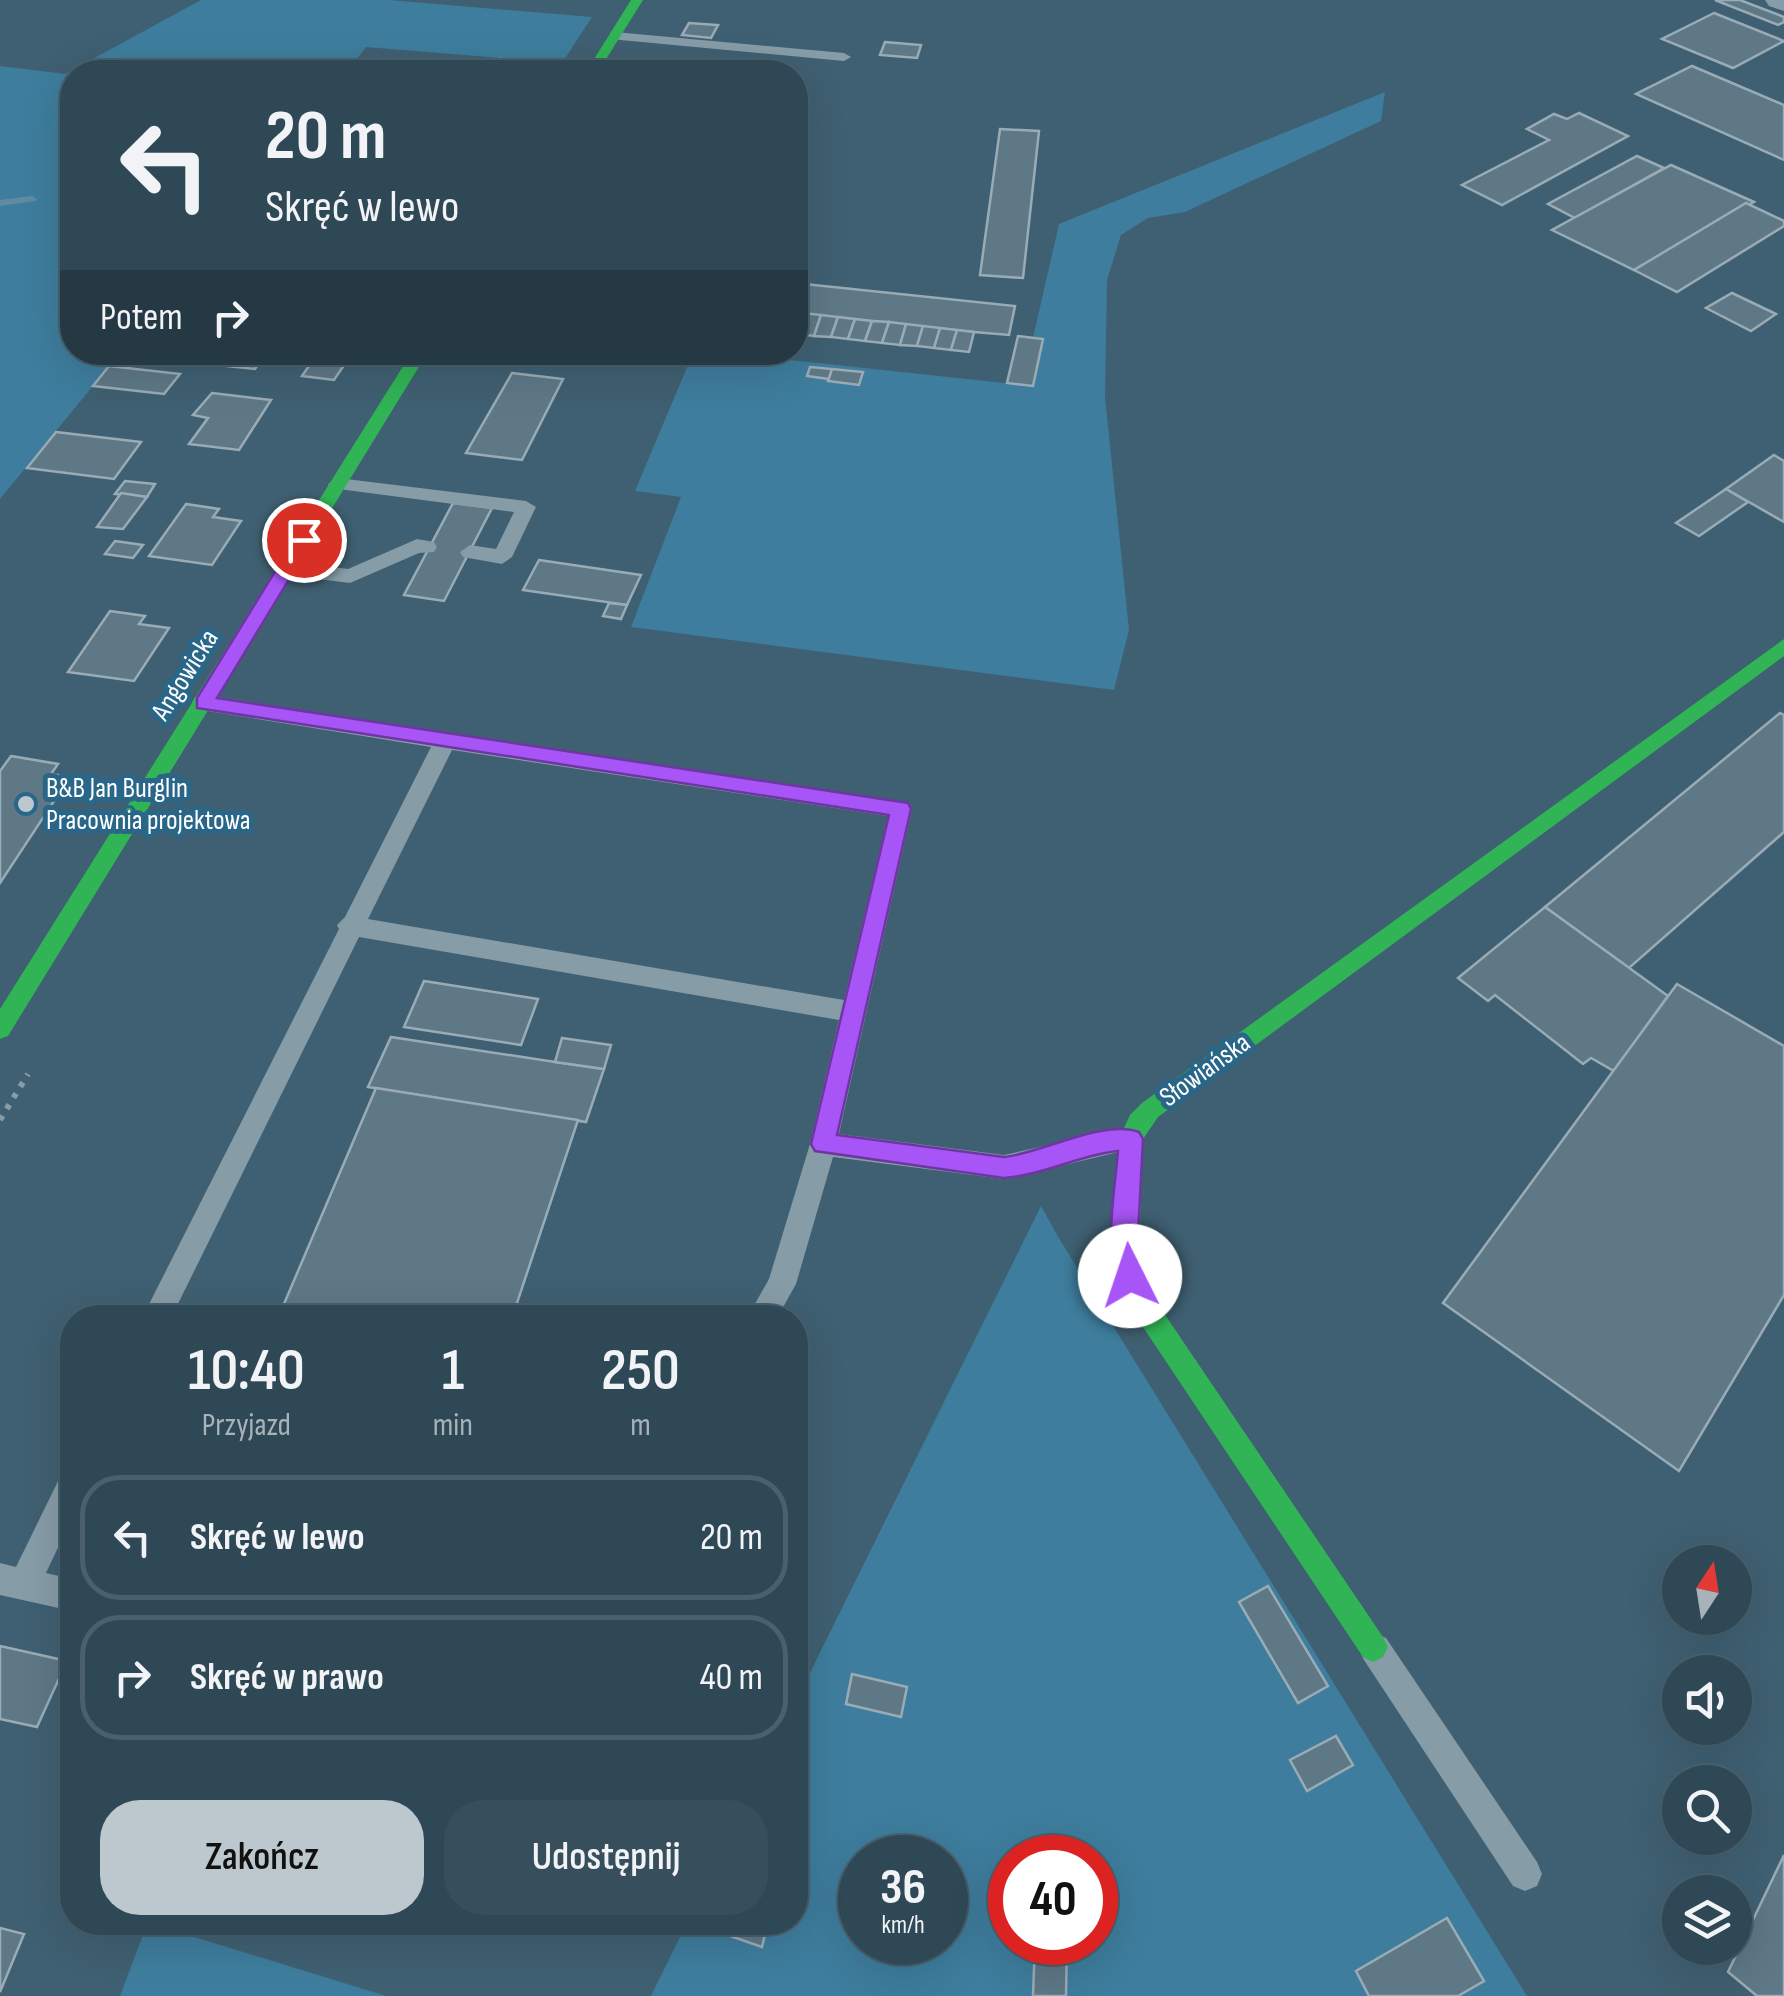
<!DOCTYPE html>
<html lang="pl">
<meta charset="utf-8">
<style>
body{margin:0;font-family:"Sofia Sans Condensed",sans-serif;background:#374f5c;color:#f1f3f6;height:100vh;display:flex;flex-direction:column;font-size:38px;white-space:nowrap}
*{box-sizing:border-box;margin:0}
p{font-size:32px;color:#a7b2b9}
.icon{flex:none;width:55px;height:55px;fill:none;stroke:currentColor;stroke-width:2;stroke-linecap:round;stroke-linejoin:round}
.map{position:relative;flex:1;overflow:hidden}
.drawer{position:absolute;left:60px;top:1305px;width:748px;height:630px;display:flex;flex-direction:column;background:#2f4856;border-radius:40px;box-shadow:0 10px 40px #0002,0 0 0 2px #4a606c}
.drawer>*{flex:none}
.top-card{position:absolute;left:60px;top:60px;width:748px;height:305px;border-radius:40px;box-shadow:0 10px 40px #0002,0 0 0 2px #4a606c;background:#2f4856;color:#f1f3f6;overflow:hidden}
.needle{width:65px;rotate:12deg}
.controls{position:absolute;left:1662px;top:1545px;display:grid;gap:20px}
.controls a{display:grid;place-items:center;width:90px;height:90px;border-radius:50%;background:#2f4856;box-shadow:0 10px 40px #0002,0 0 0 2px #4a606c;font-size:50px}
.speed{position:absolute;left:838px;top:1835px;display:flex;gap:20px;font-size:50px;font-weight:700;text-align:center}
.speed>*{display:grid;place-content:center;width:130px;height:130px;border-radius:50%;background:#2f4856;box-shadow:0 10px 40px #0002,0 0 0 2px #4a606c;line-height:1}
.speed small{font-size:25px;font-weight:400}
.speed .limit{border:15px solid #d22;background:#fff;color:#111}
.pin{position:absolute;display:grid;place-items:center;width:85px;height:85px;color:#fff;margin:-42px;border:5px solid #fff;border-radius:50%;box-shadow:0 2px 10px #0007}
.me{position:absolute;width:110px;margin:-55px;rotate:356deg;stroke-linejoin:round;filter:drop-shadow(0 0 8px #0008)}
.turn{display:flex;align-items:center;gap:35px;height:210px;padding:0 40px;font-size:45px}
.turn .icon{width:130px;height:130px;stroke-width:2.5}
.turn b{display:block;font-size:70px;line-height:85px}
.then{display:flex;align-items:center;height:95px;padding:0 40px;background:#0003;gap:20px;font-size:38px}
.eta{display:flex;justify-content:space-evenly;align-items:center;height:170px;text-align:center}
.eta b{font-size:60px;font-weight:600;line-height:70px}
.button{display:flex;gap:20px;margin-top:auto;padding:20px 40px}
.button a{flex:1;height:115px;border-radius:40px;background:#bcc7ce;color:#111;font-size:40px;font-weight:600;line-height:115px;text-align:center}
.button a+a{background:#374f5c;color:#f1f3f6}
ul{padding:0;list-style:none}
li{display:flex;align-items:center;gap:30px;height:125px;margin:0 20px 15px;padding:0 20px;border:5px solid #4a606c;border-radius:40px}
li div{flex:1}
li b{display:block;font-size:38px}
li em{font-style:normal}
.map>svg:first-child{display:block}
.green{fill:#3e7d9d;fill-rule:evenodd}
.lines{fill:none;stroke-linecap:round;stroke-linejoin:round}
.stream{fill:#628a9f;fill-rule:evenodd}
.building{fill:#5e7886;stroke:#99acb6;stroke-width:2.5}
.path{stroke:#869ca7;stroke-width:6;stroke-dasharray:5 8;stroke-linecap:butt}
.lane{fill:#869ca7;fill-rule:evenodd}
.street{fill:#869ca7;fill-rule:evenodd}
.fast{fill:#30b455;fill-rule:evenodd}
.route{fill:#a855f7;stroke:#6d37a1;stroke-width:2.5}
.poi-dot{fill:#bcc7ce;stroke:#296688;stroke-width:4}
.labels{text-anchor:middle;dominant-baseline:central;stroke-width:10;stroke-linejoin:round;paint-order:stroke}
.street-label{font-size:28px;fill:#fff;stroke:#296688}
.poi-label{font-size:28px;fill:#fff;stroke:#296688;text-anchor:start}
</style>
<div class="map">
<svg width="1784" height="1996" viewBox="0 0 1784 1996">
<rect width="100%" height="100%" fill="#3f6072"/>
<g class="green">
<polygon points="201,0 389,0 592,17 562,63 366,47 347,72 72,72 72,352 120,353 0,499 0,66 65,74"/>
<polygon points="1385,92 1381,121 1185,212 1148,218 1121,235 1107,280 1105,397 1129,630 1114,690 631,627 681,497 635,491 693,353 725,353 1033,386 1043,340 1033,338 1059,224"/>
<path d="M1041,1206L1060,1240L1527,1996H651L687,1923L795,1922V1703ZM860,1858H945V1942H860ZM1010,1858H1095V1942H1010Z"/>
<polygon points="148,1922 149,1923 386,1996 120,1996"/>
</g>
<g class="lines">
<polygon class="stream" points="32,196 37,199 35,201 0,206 0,200"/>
</g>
<g class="building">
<polygon points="1715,0 1740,0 1784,17 1784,22 1778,25"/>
<polygon points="1714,13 1784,41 1733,68 1662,39"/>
<polygon points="689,23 718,25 711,38 682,35"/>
<polygon points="885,42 921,45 917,58 880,55"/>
<polygon points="500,59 545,63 539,72 491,72"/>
<polygon points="1692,66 1784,105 1784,160 1636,94"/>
<polygon points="1579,113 1628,136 1502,205 1462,185 1549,140 1527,129 1554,114 1567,119"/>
<polygon points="1000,129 1039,131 1023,278 980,275"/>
<polygon points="1637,156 1664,168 1575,218 1548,204"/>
<polygon points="1671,165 1754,202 1634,270 1552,230"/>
<polygon points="1746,203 1784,221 1784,226 1677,292 1634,270"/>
<polygon points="795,283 1015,306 1009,335 974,332 795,313"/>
<polygon points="1732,293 1776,314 1751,331 1706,308"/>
<polygon points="804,313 821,315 814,336 797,334"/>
<polygon points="821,315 838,317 831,337 814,336"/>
<polygon points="838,317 855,319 848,339 831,337"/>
<polygon points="855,319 872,321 865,341 848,339"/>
<polygon points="872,321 889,322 882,343 865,341"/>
<polygon points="889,322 906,324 900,345 882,343"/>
<polygon points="906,324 923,326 917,346 900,345"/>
<polygon points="923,326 940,328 934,348 917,346"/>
<polygon points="940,328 957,330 951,350 934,348"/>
<polygon points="957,330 974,332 969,352 951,350"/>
<polygon points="1018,336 1043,339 1033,386 1007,383"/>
<polygon points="215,352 241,352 264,355 255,369 207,364"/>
<polygon points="303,352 353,352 334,380 302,376 313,360 299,358"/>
<polygon points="109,366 180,374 164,394 93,386"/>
<polygon points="810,367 832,369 829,379 807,376"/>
<polygon points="832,369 863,372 859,385 828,381"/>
<polygon points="512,373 563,379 522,460 466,453"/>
<polygon points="212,393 271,400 239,450 189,444 208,418 193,415"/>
<polygon points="56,432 141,442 114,479 27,468"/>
<polygon points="1774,455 1784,461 1784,522 1726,489"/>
<polygon points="125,481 155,484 147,497 115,494"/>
<polygon points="1726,489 1748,502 1699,536 1676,523"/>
<polygon points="121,493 147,497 123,529 97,527"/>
<polygon points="453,503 492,508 444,601 404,595"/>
<polygon points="186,504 219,509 213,517 241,521 212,565 149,556"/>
<polygon points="115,541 143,545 133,558 105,554"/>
<polygon points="539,560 641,575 627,605 523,590"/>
<polygon points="609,603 627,605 621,619 603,616"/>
<polygon points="110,611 145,616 139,624 169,628 134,681 68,672"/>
<polygon points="1780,713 1784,715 1784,832 1629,968 1545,907"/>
<polygon points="11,756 58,764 51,774 70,777 0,883 0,771"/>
<polygon points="1545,907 1668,996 1614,1071 1591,1058 1583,1064 1495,995 1488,1001 1458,978"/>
<polygon points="424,981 538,999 521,1045 404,1027"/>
<polygon points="1677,984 1784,1046 1784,1295 1679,1471 1443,1303"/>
<polygon points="391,1037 555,1062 604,1069 586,1122 368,1087"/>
<polygon points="562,1038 611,1045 604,1069 555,1062"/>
<polygon points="376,1088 578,1120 512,1318 278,1318"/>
<polygon points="1268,1586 1328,1686 1298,1703 1239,1602"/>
<polygon points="0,1646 67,1661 37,1727 0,1719"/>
<polygon points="852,1674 907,1687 901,1717 846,1704"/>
<polygon points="1336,1736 1353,1765 1307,1791 1290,1760"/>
<polygon points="1784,1855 1784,1996 1757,1996 1728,1972"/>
<polygon points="1447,1918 1484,1981 1458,1996 1369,1996 1356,1971"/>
<polygon points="715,1922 768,1922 762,1947 713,1930"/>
<polygon points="0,1928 24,1934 0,1992"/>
<polygon points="1035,1942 1067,1942 1066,1996 1033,1996"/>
</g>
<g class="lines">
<polyline class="path" points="0,1120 28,1074"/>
<g class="lane">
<polygon points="615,32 844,53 851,57 844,61 610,39 610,33"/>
<polygon points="338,478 526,501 536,507 512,557 502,564 463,557 460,552 470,545 496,549 514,512 331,488 328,484"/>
<polygon points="417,539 434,542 437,547 434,552 419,553 350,583 286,575 276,568 286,561 348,569"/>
<path d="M203,695L909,803L912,809L839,1134L1004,1155L1131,1127L1140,1131L1144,1139L1140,1147L1004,1179L833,1157L796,1284L777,1318H747L769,1279L810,1144L839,1020L359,937L171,1318H142L339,929L337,925L345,917L431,747L195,709L192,703L195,697ZM452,750L888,816L844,1000L368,919Z"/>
<polygon points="72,1471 72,1518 46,1573 72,1579 72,1611 0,1595 0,1563 16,1567 61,1475"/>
<polygon points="1375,1633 1386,1638 1537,1862 1542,1874 1537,1886 1525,1891 1513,1886 1364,1660 1359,1649 1364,1638"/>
</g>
<polygon class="street" points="1765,0 1784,0 1784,11 1769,6"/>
<g class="fast">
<polygon points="631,0 643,0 598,72 586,72"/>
<polygon points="412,352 428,352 8,1036 0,1039 0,1009"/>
<polygon points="1784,639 1784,656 1158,1117 1143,1139 1139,1255 1151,1294 1383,1637 1388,1647 1383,1657 1373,1662 1363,1657 1131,1309 1113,1255 1119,1139 1130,1115 1142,1103"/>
</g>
</g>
<path class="route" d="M304,534L313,540L217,698L908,803L911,809L837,1135L1004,1157C1043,1153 1103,1119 1139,1132L1143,1139L1138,1236L1142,1276L1139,1285L1130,1288L1120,1285C1103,1247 1115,1192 1118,1151C1079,1155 1044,1175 1004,1178L815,1151L811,1144L889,815L197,708V698L297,536Z"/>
<circle class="poi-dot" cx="26" cy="804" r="10"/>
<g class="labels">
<g class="street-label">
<text transform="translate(185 675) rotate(-58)">Angowicka</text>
<text transform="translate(1205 1070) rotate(-36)">Słowiańska</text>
</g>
<g class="poi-label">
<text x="46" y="788">B&amp;B Jan Burglin<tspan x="46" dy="32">Pracownia projektowa</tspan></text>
</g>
</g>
</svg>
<div class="controls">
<a><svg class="needle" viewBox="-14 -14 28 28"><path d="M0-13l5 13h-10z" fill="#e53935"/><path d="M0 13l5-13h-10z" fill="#a7b2b9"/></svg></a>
<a><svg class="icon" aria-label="sound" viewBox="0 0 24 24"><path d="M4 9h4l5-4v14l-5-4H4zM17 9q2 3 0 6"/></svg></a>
<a><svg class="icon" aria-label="search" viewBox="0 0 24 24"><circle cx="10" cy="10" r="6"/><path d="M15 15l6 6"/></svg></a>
<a><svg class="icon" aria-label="layers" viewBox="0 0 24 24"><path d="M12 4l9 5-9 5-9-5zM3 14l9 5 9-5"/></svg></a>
</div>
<div class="speed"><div>36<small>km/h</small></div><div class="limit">40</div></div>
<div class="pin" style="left:304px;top:540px;background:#d93025"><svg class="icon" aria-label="arrive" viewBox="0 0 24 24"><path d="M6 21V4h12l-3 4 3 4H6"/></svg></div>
<svg class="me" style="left:1130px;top:1276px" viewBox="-20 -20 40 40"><circle r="19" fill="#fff"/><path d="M0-13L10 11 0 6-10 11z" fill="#a855f7"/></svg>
<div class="top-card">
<div class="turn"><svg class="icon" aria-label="left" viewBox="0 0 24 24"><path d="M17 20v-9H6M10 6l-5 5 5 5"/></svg><div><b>20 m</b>Skręć w lewo</div></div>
<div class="then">Potem<svg class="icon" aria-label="right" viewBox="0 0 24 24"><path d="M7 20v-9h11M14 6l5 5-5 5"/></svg></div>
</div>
<section class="drawer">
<div class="eta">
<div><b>10:40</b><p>Przyjazd</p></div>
<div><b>1</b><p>min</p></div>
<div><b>250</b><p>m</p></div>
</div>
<ul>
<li><svg class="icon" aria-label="left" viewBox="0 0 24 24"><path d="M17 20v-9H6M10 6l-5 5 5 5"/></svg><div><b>Skręć w lewo</b></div><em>20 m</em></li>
<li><svg class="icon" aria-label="right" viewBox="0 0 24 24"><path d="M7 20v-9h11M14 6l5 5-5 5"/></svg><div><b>Skręć w prawo</b></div><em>40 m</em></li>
</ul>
<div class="button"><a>Zakończ</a><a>Udostępnij</a></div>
</section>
</div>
